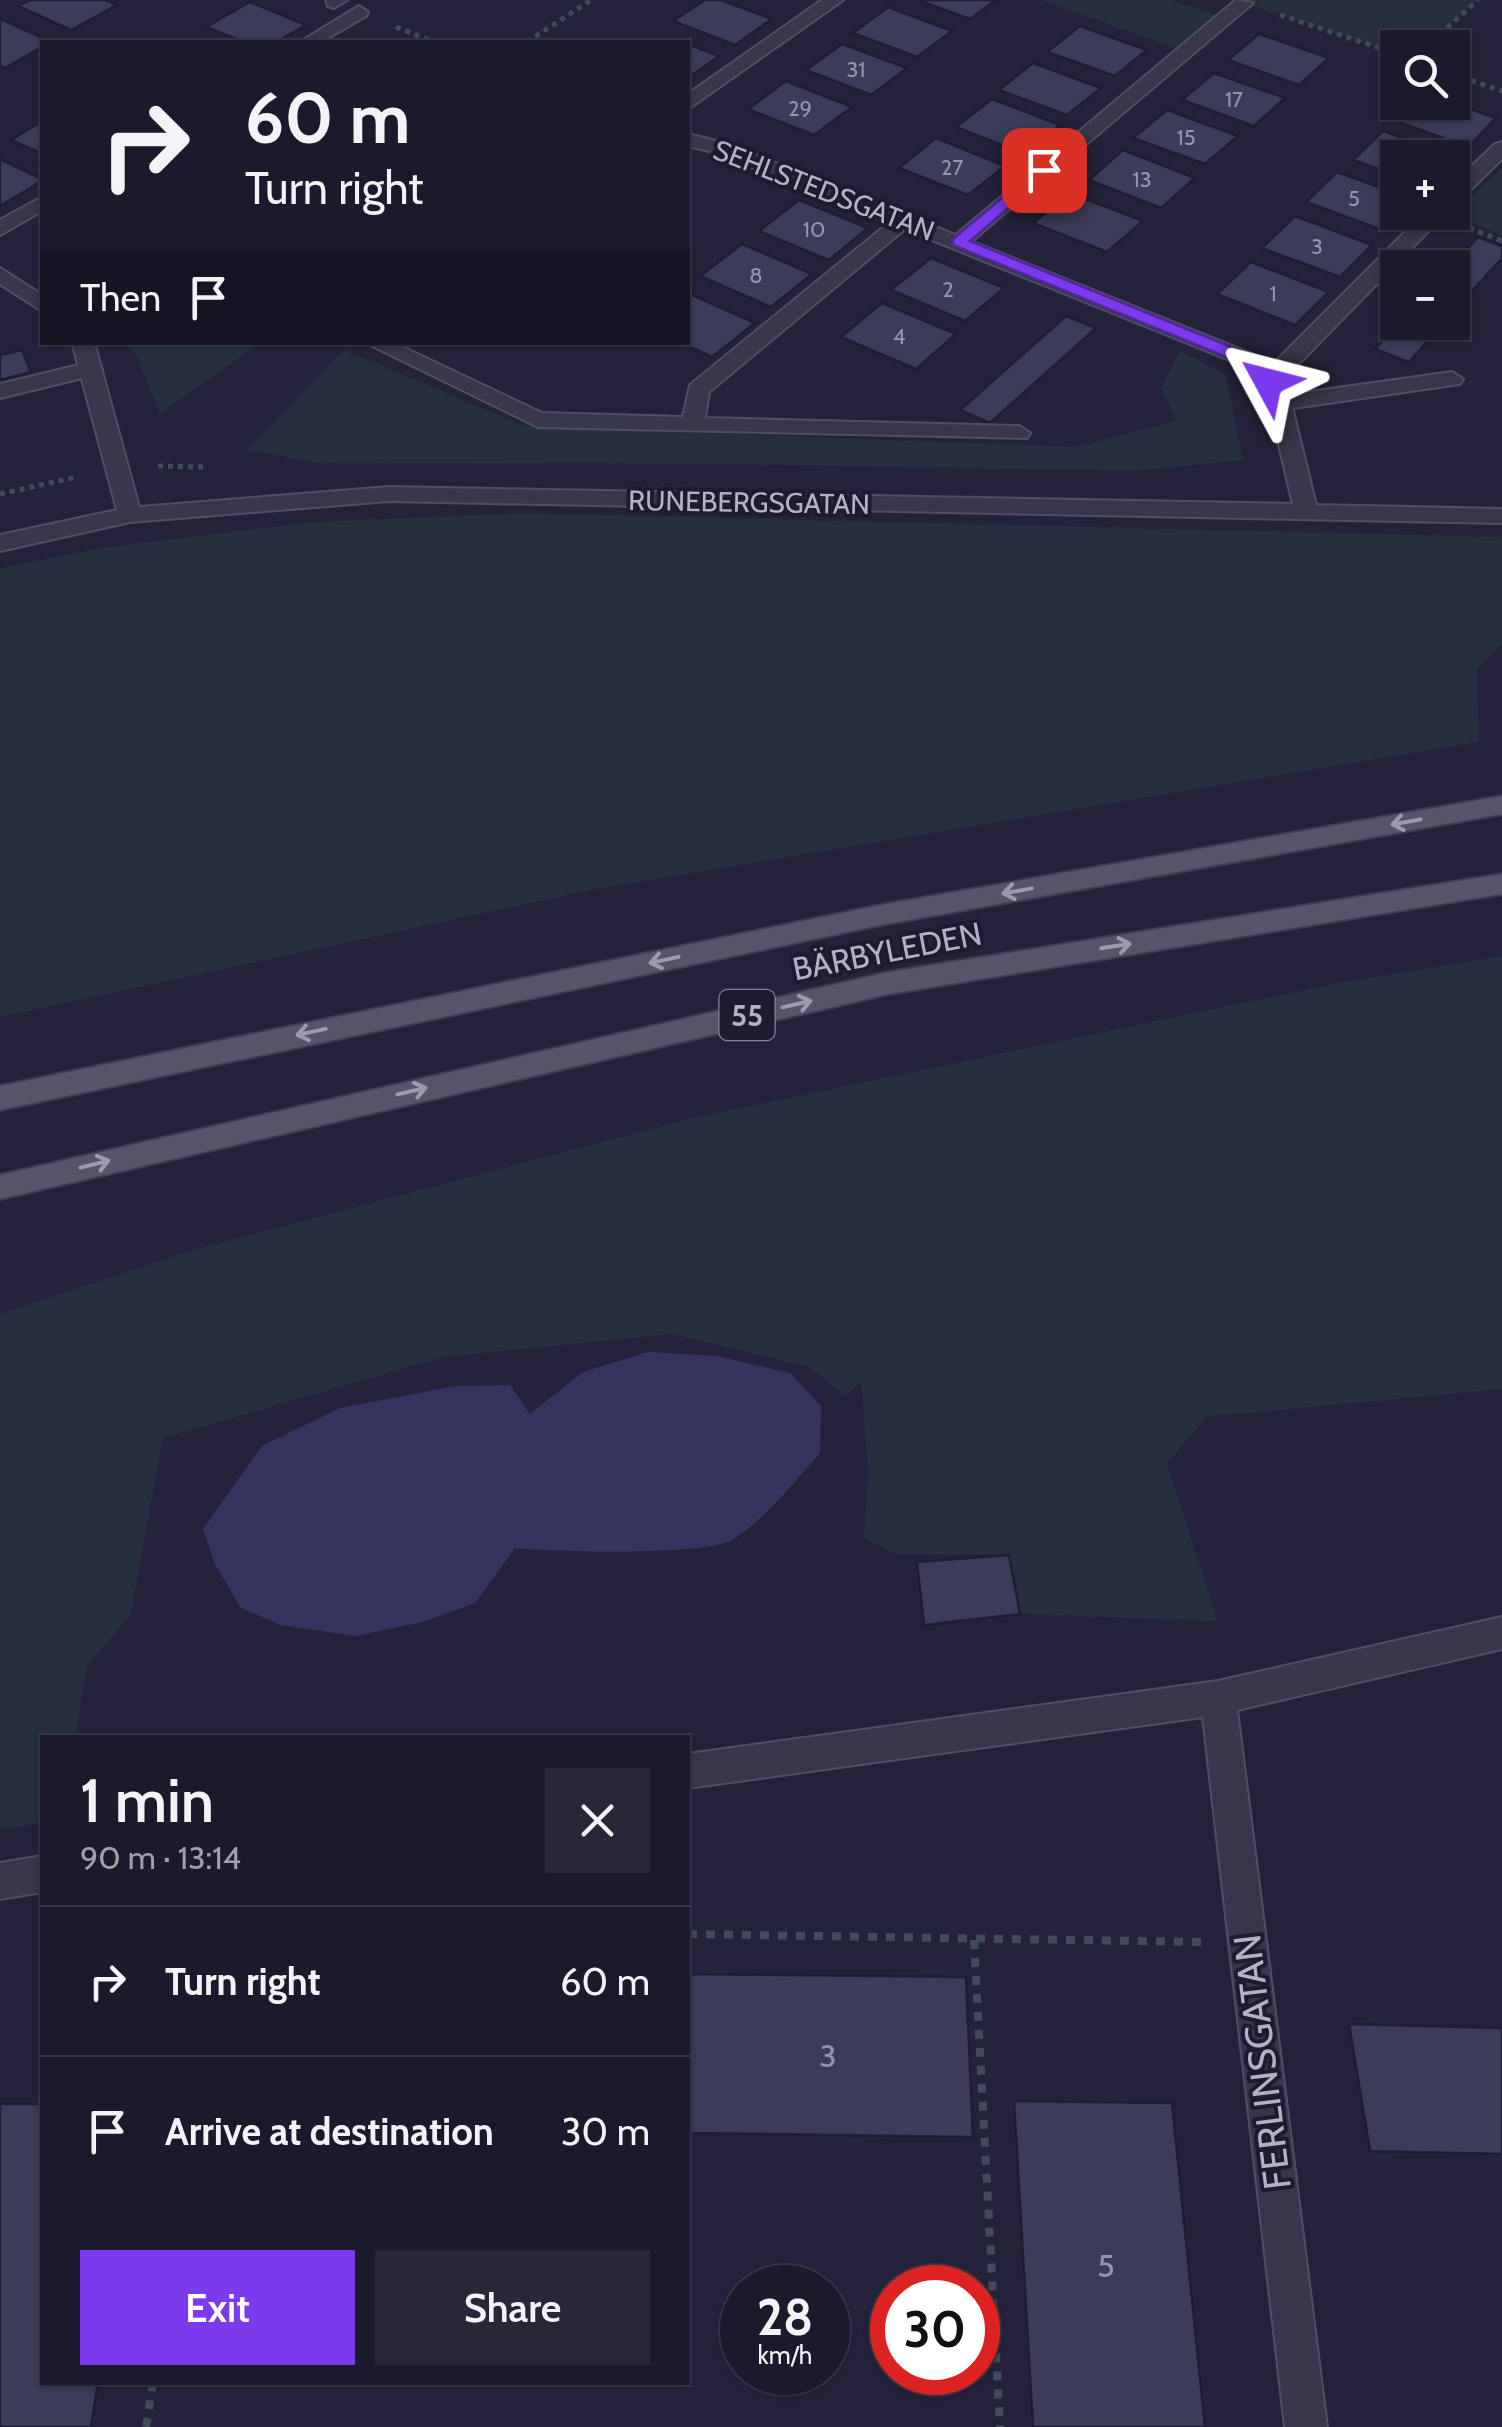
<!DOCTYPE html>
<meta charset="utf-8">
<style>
body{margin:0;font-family:Cabin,sans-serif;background:#272738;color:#f1f3f6;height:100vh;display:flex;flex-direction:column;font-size:38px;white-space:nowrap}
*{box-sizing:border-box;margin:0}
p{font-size:32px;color:#9fa1a9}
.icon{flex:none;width:55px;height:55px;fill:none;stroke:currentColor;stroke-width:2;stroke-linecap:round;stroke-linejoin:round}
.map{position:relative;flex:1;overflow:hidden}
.drawer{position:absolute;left:40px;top:1735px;width:650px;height:650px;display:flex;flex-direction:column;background:#1a1a2c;border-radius:0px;box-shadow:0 2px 8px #0004,0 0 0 2px #383848}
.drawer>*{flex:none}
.top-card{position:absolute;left:40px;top:40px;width:650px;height:305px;border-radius:0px;box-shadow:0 2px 8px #0004,0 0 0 2px #383848;background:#1a1a2c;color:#f1f3f6;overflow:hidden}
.buttons{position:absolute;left:1380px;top:30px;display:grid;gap:20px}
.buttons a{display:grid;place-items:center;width:90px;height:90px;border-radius:0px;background:#1a1a2c;box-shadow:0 2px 8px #0004,0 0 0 2px #383848;font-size:50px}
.speed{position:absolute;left:720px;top:2265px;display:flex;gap:20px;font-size:50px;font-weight:700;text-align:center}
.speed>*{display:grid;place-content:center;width:130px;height:130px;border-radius:50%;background:#1a1a2c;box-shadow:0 2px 8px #0004,0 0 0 2px #383848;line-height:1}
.speed small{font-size:25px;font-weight:400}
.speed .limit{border:15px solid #d22;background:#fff;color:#111}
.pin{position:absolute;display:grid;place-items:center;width:85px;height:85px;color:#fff;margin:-42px;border-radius:20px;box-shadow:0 5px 15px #0006}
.me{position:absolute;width:110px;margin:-55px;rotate:308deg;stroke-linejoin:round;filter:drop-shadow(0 0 8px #0008)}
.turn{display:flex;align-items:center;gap:35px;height:210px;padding:0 40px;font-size:45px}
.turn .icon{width:130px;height:130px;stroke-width:2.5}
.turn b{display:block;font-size:70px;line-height:85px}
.then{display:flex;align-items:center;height:95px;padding:0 40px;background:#0003;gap:20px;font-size:38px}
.round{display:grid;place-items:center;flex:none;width:105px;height:105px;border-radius:0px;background:#272738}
.headline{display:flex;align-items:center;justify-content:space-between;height:170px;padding:0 40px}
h1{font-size:60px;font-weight:600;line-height:75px}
.action{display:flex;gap:20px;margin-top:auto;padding:20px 40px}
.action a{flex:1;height:115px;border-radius:0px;background:#7c3aed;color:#fff;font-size:40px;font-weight:600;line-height:115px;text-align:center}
.action a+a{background:#272738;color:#f1f3f6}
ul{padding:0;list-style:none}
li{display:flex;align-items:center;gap:30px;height:150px;padding:0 40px;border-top:2px solid #383848}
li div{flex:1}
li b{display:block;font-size:38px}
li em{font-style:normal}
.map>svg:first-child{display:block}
.green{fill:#252f3d}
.water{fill:#36345f}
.building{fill:#3d3c58;stroke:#1e1d31;stroke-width:2.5}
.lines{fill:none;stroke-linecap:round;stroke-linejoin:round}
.service-casing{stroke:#4f4e62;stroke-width:4}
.minor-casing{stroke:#4f4e62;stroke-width:4}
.primary-casing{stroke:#3d3c50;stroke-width:4}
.path-far1{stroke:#424b58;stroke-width:5;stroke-dasharray:5 5;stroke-linecap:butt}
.path{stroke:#424b58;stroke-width:8;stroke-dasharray:9 9;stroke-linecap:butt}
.service{fill:#37364a;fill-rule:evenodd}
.minor{fill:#37364a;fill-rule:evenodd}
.primary{fill:#55546a;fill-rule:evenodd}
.oneway{stroke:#9b9aaf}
.route{fill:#7c3aed;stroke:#51269a;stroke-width:2.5}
.labels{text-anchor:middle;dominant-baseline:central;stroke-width:8;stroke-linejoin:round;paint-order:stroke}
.far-number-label{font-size:22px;fill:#9594aa}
.far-street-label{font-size:28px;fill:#b2b1c6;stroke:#1c1b2f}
.shield{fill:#1c1b2f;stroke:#858499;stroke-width:2.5}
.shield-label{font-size:30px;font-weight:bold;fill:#b2b1c6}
.street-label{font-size:32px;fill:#b2b1c6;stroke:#1c1b2f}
.near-number-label{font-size:32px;fill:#9594aa}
.near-street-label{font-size:38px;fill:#b2b1c6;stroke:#1c1b2f}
</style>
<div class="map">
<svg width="1502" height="2427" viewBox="0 0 1502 2427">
<rect width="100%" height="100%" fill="#23223a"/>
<g class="green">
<polygon points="1041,0 1172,0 1226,19 1186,52"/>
<polygon points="1236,0 1478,0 1425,47 1398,48 1397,54"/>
<polygon points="1502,168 1502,236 1453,214"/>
<polygon points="126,343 259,342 260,343 160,414 137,357"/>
<polygon points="344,350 525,426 1075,447 1177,421 1161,389 1180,350 1226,375 1243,460 1134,471 733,464 318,463 247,450"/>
<polygon points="523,513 1502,537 1502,644 1477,669 1479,742 596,889 0,1017 0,568 100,548 314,522"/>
<polygon points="1502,956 1502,1389 1206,1417 1167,1464 1218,1621 1020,1614 1008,1555 896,1554 864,1538 868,1472 861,1382 845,1396 809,1367 672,1334 444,1357 163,1438 131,1614 87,1666 75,1737 42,1738 42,1823 0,1829 0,1314 196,1249 697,1117 1338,983"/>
</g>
<path class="water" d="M648,1352L717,1356L790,1373L821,1406L820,1453C793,1483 767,1518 732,1540C706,1556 551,1552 515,1548L475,1603L423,1622L355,1636L281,1625L241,1608L215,1564L203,1529L262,1446L340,1408L456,1386L510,1385L530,1414L583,1372Z"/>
<g class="building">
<polygon points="30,0 106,0 117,5 71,30 18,6"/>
<polygon points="705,0 721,0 772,19 735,45 673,21"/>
<polygon points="917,0 996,0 970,19"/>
<polygon points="250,2 306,25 276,42 243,42 206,27"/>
<polygon points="888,7 952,31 917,57 853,33"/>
<polygon points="0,19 52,42 42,42 42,47 5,68 0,66"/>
<polygon points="1080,26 1147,50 1115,76 1047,52"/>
<polygon points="1259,34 1329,58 1299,85 1228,60"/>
<polygon points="688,44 719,56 688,78"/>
<polygon points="842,44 907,68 871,95 806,70"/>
<polygon points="1033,63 1101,88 1067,115 999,90"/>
<polygon points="1214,73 1285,98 1254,126 1182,100"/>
<polygon points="786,81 852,107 814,135 748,109"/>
<polygon points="992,99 1060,125 1025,154 956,127"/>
<polygon points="1412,102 1451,102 1496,118 1468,147 1393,120"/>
<polygon points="1167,110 1238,136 1205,164 1133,138"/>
<polygon points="42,121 42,154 11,140"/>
<polygon points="1383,131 1458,158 1452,163 1452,158 1398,158 1398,176 1353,160"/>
<polygon points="936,138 1005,166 968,195 899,168"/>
<polygon points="1123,150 1195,178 1161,208 1089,180"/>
<polygon points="0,159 42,179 42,181 0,206"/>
<polygon points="1337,172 1398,194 1400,212 1382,230 1306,202"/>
<polygon points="1070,193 1143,221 1107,252 1033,223"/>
<polygon points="799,200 868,228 829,260 759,231"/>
<polygon points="1295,216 1372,245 1340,277 1262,248"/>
<polygon points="1478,237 1502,246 1502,258 1452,313 1450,268"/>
<polygon points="742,244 812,274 771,307 700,276"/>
<polygon points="931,258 1004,288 965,321 891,290"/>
<polygon points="1251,262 1329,292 1295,325 1217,294"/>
<polygon points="688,293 755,323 712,357 679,342 688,342"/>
<polygon points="882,303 956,334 916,369 841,337"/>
<polygon points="1066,316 1096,328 990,423 960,410"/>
<polygon points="1399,322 1444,322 1409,362 1375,349"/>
<polygon points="22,350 31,372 0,380 0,355"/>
<polygon points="1009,1555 1020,1614 924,1625 917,1562"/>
<polygon points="688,1974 966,1977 973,2137 688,2133"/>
<polygon points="1349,2024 1502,2028 1502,2154 1370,2151"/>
<polygon points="1014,2101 1172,2103 1205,2427 1033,2427"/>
<polygon points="0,2104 42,2104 42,2382 98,2382 91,2427 0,2427"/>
</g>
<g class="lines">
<g class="service-casing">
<g id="service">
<polygon points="326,0 347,0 334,8 328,6"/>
<polygon points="822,0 843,0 688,109 688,94"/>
<polygon points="1236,0 1253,3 966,246 952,246 949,242 952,238"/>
<polygon points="359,6 368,12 366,16 321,42 300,42"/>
<polygon points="1502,142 1502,159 1459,201 1452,203 1452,185 1495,144"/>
<polygon points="42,197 42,211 0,235 0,220"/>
<polygon points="1425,212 1447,212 1276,387 1260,387 1257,382 1260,377"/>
<polygon points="904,214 914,220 911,224 709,392 705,418 1019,426 1030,433 1027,438 538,427 364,342 392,342 542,413 683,417 690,385 897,216"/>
<polygon points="91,362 99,364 102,369 99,374 0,398 0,384"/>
<polygon points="1452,372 1463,379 1460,384 1280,410 1269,403 1280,396"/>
</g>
</g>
<g class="minor-casing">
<g id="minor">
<polygon points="688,134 728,144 1265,359 1291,403 1316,505 1502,509 1502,523 389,501 130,522 0,551 0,535 117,510 72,342 94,342 139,507 389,487 1293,504 1269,403 1249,368 714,152 688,146"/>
<polygon points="0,268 42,295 42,311 0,284"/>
<polygon points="1502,1617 1502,1649 1237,1710 1327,2427 1285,2427 1203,1717 688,1788 688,1754 1218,1681"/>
<polygon points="42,1856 42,1892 0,1899 0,1863"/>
</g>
</g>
<g class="primary-casing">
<g id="primary">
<polygon points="1502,796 1502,814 881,925 0,1110 0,1086 881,905"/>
<polygon points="1502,874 1502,894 889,994 0,1199 0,1175 889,972"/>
</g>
</g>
<g class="path-far1">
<polyline points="1280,15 1398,54"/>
<polyline points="396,27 434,42"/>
<polyline points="527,42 591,0"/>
<polyline points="1425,48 1478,0"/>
<polyline points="1452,74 1502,91"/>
<polyline points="1469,228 1502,241"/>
<polyline points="158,466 205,467"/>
<polyline points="0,494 77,477"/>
</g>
<g class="path">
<polyline points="688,1934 1202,1942"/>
<polyline points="974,1940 1000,2427"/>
<polyline points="146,2427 153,2382"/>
</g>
<use href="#service" class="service"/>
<use href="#minor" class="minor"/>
<use href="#primary" class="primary"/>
</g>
<defs><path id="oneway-shaft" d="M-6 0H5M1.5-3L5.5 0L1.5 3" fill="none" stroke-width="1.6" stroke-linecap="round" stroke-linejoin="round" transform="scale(2.5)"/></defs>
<g class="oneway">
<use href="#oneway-shaft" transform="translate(1406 822) rotate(170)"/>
<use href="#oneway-shaft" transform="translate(1017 891) rotate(170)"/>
<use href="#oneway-shaft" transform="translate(1116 946) rotate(-9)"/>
<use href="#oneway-shaft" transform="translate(664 960) rotate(168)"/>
<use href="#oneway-shaft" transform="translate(797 1004) rotate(-13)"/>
<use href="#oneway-shaft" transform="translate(311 1032) rotate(168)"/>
<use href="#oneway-shaft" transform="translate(412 1091) rotate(-13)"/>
<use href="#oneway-shaft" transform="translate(95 1164) rotate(-14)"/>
</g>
<polygon class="route" points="1039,167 1052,170 970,241 1263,360 1276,382 1274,385 1262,385 1251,367 953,245 953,239"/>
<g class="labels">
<g class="far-number-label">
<text x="856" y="69">31</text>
<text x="1234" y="99">17</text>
<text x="800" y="108">29</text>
<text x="1186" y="137">15</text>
<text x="952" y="167">27</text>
<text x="1142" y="179">13</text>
<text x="1354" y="198">5</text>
<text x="814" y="229">10</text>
<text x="1317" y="246">3</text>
<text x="756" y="275">8</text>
<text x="948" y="289">2</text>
<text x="1273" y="293">1</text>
<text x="899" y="336">4</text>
</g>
<g class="far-street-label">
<text transform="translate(824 190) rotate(21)">SEHLSTEDSGATAN</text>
<text transform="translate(749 502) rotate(1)">RUNEBERGSGATAN</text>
</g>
<rect class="shield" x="719.5" y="990" width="55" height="50" rx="8"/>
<g class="shield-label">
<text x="747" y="1015">55</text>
</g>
<g class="street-label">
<text transform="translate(887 951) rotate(-11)">BÄRBYLEDEN</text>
</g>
<g class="near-number-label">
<text x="828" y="2055">3</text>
<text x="1106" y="2265">5</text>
</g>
<g class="near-street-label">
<text transform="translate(1262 2062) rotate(-97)">FERLINSGATAN</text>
</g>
</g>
</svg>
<div class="buttons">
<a><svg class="icon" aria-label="search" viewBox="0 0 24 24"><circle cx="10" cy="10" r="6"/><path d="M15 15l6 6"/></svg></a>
<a>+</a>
<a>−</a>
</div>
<div class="speed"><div>28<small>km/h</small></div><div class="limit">30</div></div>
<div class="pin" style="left:1044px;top:170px;background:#d93025"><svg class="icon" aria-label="arrive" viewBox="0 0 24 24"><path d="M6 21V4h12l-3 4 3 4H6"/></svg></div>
<svg class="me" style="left:1268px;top:382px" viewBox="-20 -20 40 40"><path d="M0-17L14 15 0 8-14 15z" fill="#7c3aed" stroke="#fff" stroke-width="4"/></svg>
<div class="top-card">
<div class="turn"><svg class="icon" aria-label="right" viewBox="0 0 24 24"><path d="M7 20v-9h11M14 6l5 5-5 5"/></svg><div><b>60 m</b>Turn right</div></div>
<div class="then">Then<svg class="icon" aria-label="arrive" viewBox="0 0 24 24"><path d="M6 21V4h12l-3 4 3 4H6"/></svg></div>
</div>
<section class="drawer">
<div class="headline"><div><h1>1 min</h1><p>90 m · 13:14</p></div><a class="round"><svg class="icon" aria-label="close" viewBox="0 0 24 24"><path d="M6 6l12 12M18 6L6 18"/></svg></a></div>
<ul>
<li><svg class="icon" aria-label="right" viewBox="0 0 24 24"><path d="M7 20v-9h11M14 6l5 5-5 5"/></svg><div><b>Turn right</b></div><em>60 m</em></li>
<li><svg class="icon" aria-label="arrive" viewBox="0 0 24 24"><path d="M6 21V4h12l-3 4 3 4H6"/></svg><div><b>Arrive at destination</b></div><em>30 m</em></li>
</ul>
<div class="action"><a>Exit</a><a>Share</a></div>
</section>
</div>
